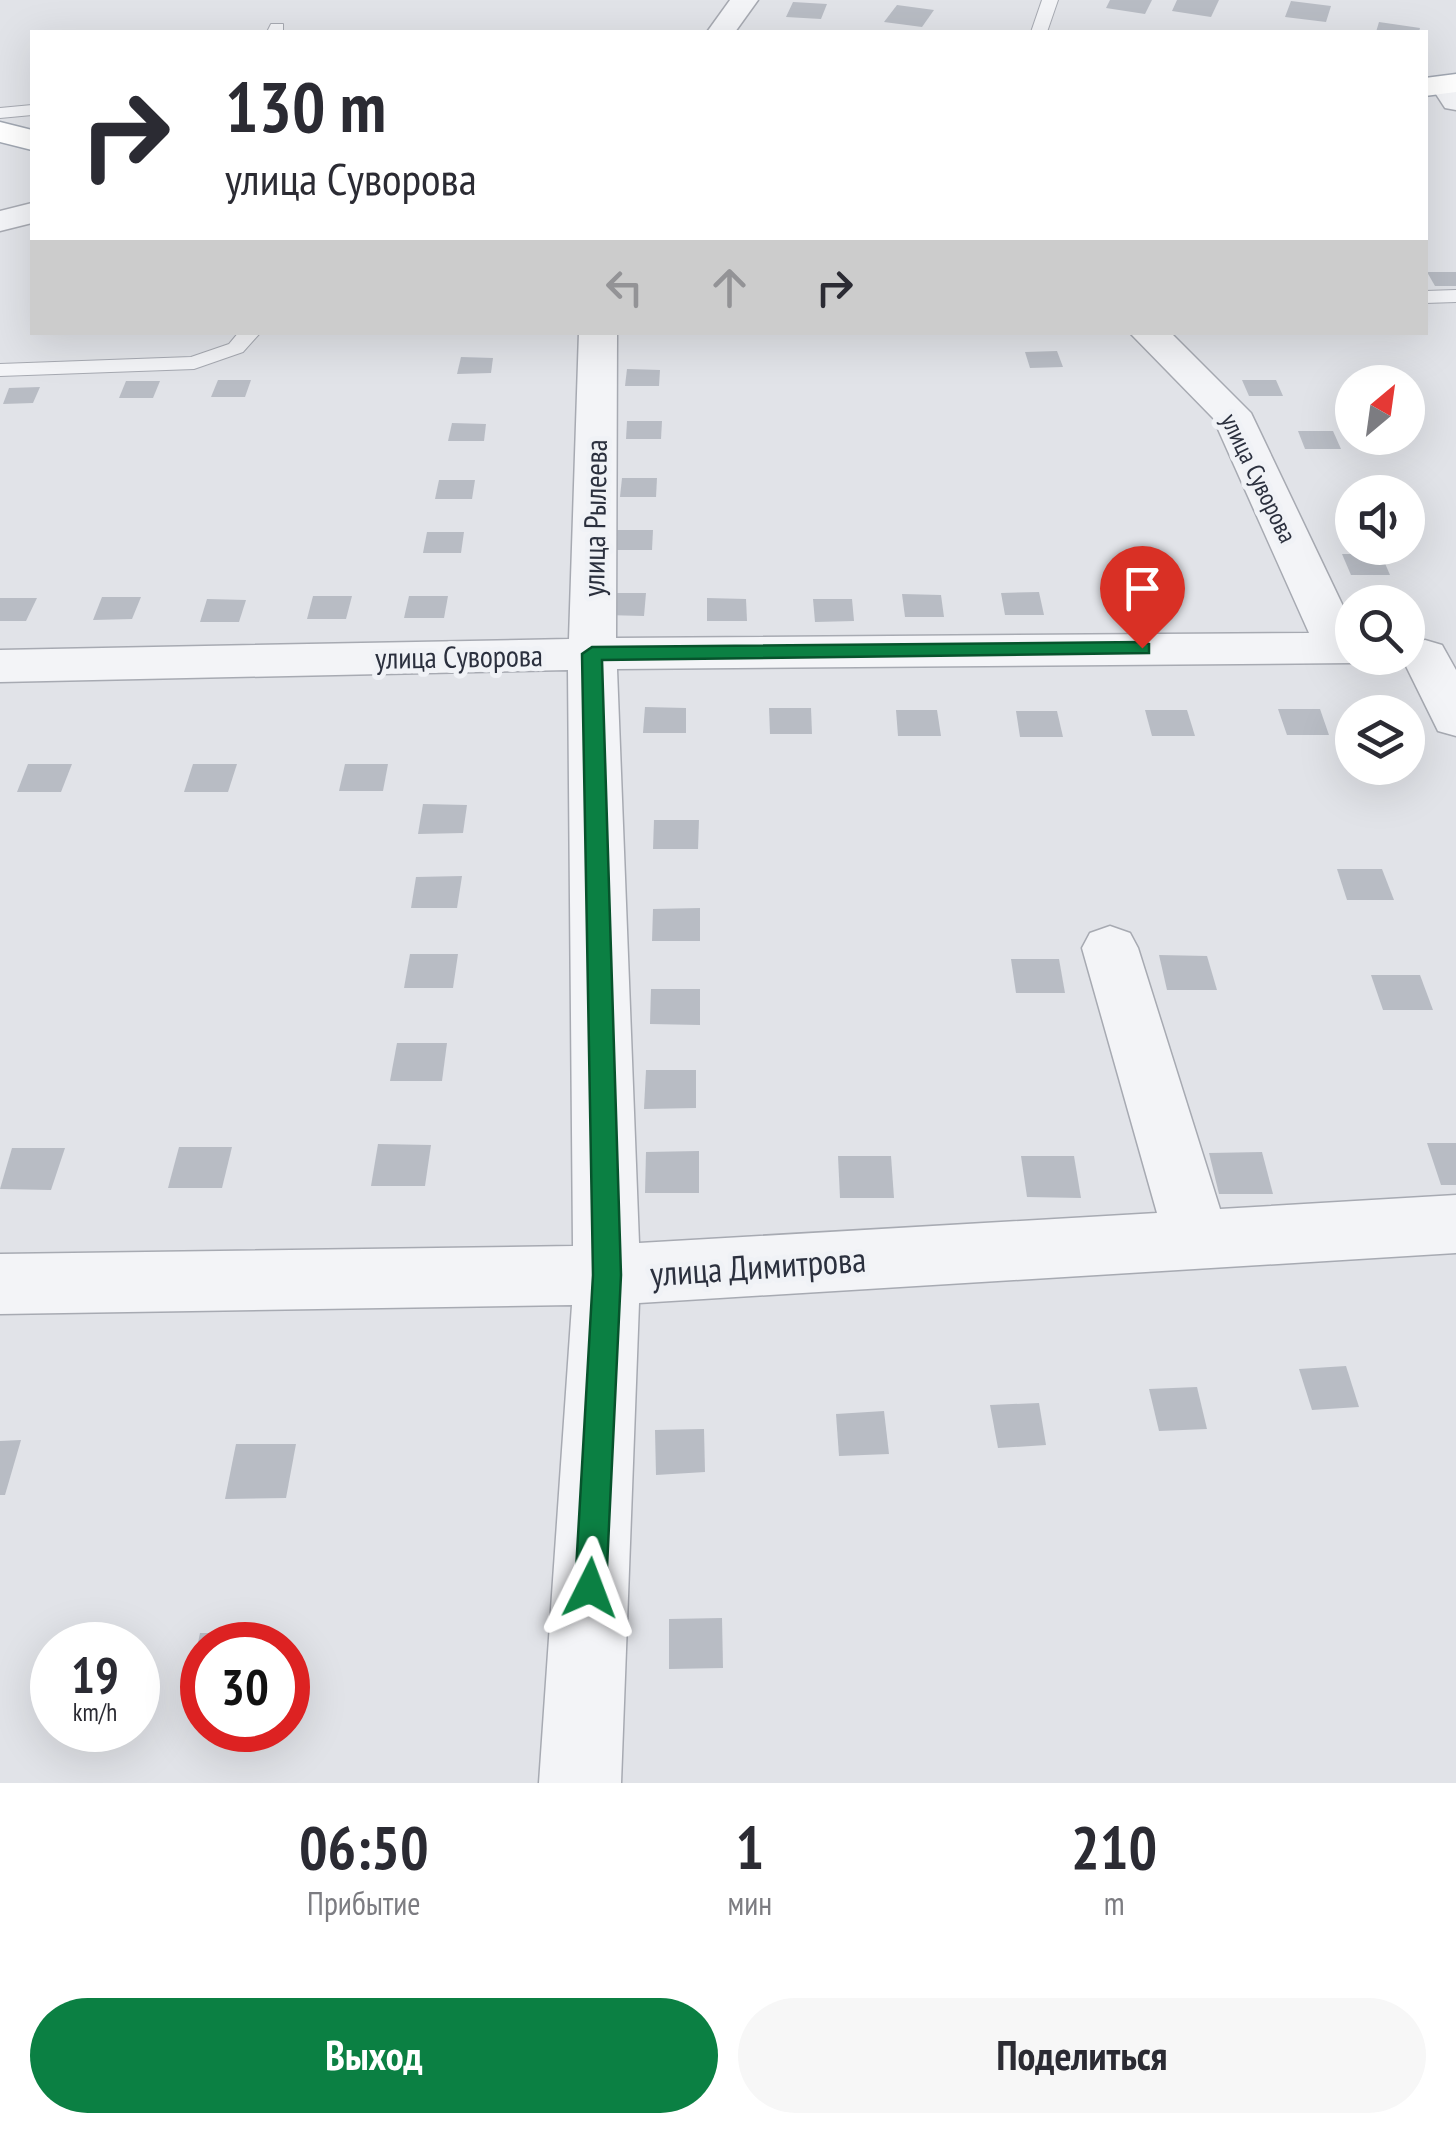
<!DOCTYPE html>
<html lang="ru">
<meta charset="utf-8">
<style>
body{margin:0;font-family:"PT Sans Narrow",sans-serif;background:#f7f7f7;color:#2b2b33;height:100vh;display:flex;flex-direction:column;font-size:38px;white-space:nowrap}
*{box-sizing:border-box;margin:0}
p{font-size:32px;color:#7c7c81}
.icon{flex:none;width:55px;height:55px;fill:none;stroke:currentColor;stroke-width:2;stroke-linecap:round;stroke-linejoin:round}
.map{position:relative;height:1783px;overflow:hidden}
.drawer{display:flex;flex-direction:column;background:#fff;flex:1}
.drawer>*{flex:none}
.hud{position:absolute;left:30px;top:30px;width:1398px;height:305px;border-radius:0px;box-shadow:0 10px 40px #0002;background:#fff;color:#2b2b33;overflow:hidden}
.needle{width:65px;rotate:29deg}
.fabs{position:absolute;left:1335px;top:365px;display:grid;gap:20px}
.fabs a{display:grid;place-items:center;width:90px;height:90px;border-radius:50%;background:#fff;box-shadow:0 10px 40px #0002;font-size:50px}
.speed{position:absolute;left:30px;top:1622px;display:flex;gap:20px;font-size:50px;font-weight:700;text-align:center}
.speed>*{display:grid;place-content:center;width:130px;height:130px;border-radius:50%;background:#fff;box-shadow:0 10px 40px #0002;line-height:1}
.speed small{font-size:25px;font-weight:400}
.speed .limit{border:15px solid #d22;background:#fff;color:#111}
.pin{position:absolute;display:grid;place-items:center;width:85px;height:85px;color:#fff;margin:-102px -42px;border-radius:50% 50% 50% 0;rotate:-45deg;box-shadow:0 0 10px #0007}
.pin .icon{rotate:45deg}
.me{position:absolute;width:110px;margin:-55px;rotate:3deg;stroke-linejoin:round;filter:drop-shadow(0 0 8px #0008)}
.turn{display:flex;align-items:center;gap:35px;height:210px;padding:0 30px;font-size:45px}
.turn .icon{width:130px;height:130px;stroke-width:2.5}
.turn b{display:block;font-size:70px;line-height:85px}
.lanes{display:flex;align-items:center;height:95px;padding:0 30px;background:#0003;justify-content:center;gap:50px;direction:ltr}
.lanes .off{opacity:.35}
.eta{display:flex;justify-content:space-evenly;align-items:center;height:170px;text-align:center}
.eta b{font-size:60px;font-weight:700;line-height:70px}
.button{display:flex;gap:20px;margin-top:auto;padding:20px 30px}
.button a{flex:1;height:115px;border-radius:60px;background:#0b8043;color:#fff;font-size:40px;font-weight:700;line-height:115px;text-align:center}
.button a+a{background:#f7f7f7;color:#2b2b33}
.map>svg:first-child{display:block}
.building{fill:#b8bcc4}
.lines{fill:none;stroke-linecap:round;stroke-linejoin:round}
.service-casing{stroke:#a7aab2;stroke-width:2}
.minor-casing{stroke:#a7aab2;stroke-width:3}
.primary-casing{stroke:#a1a7b2;stroke-width:3}
.service{fill:#f3f4f7;fill-rule:evenodd}
.minor{fill:#f3f4f7;fill-rule:evenodd}
.primary{fill:#fff;fill-rule:evenodd}
.route{fill:#0b8043;stroke:#07532c;stroke-width:2.5}
.labels{text-anchor:middle;dominant-baseline:central;stroke-width:10;stroke-linejoin:round;paint-order:stroke}
.far-street-label{font-size:25px;fill:#2b303e;stroke:#f0f2f6}
.street-label{font-size:30px;fill:#2b303e;stroke:#f0f2f6}
.near-street-label{font-size:35px;fill:#2b303e;stroke:#f0f2f6}
</style>
<div class="map">
<svg width="1456" height="1783" viewBox="0 0 1456 1783">
<rect width="100%" height="100%" fill="#e1e3e8"/>
<g class="building">
<polygon points="1110,0 1152,0 1145,14 1106,8"/>
<polygon points="1177,0 1219,0 1211,17 1172,11"/>
<polygon points="1291,1 1331,6 1326,22 1285,17"/>
<polygon points="793,2 827,4 821,19 786,17"/>
<polygon points="897,5 934,10 922,27 884,22"/>
<polygon points="1379,22 1420,28 1419,32 1376,32"/>
<polygon points="1427,272 1456,272 1456,286 1435,286"/>
<polygon points="1057,351 1063,367 1030,368 1025,352"/>
<polygon points="461,357 493,358 491,373 457,374"/>
<polygon points="627,369 660,370 659,386 625,386"/>
<polygon points="218,380 251,380 245,397 211,397"/>
<polygon points="1242,380 1276,380 1283,396 1249,396"/>
<polygon points="126,381 160,381 153,398 119,398"/>
<polygon points="40,387 33,403 3,404 9,388"/>
<polygon points="627,421 662,421 661,439 626,439"/>
<polygon points="452,423 486,424 484,441 448,441"/>
<polygon points="1298,431 1333,431 1341,449 1305,449"/>
<polygon points="622,478 657,478 656,497 620,497"/>
<polygon points="439,480 475,480 472,499 435,499"/>
<polygon points="616,530 653,530 652,550 615,550"/>
<polygon points="427,532 464,532 461,553 423,553"/>
<polygon points="1342,554 1381,554 1390,575 1351,575"/>
<polygon points="1039,592 1044,615 1005,615 1001,593"/>
<polygon points="606,593 646,593 644,616 605,615"/>
<polygon points="902,594 941,595 944,617 905,617"/>
<polygon points="313,596 352,596 346,619 307,619"/>
<polygon points="409,596 448,596 444,618 404,618"/>
<polygon points="102,597 141,597 132,619 93,620"/>
<polygon points="0,598 37,598 26,621 0,621"/>
<polygon points="707,598 746,599 747,621 707,621"/>
<polygon points="207,599 246,600 239,622 200,622"/>
<polygon points="813,599 852,599 854,621 815,622"/>
<polygon points="645,707 686,708 686,733 643,733"/>
<polygon points="769,708 811,708 812,734 770,734"/>
<polygon points="1278,709 1320,709 1329,735 1287,735"/>
<polygon points="896,710 937,710 941,736 898,736"/>
<polygon points="1145,710 1187,710 1195,736 1152,736"/>
<polygon points="1016,711 1057,711 1063,737 1020,737"/>
<polygon points="28,764 72,764 61,792 17,792"/>
<polygon points="193,764 237,764 228,792 184,792"/>
<polygon points="345,764 388,764 383,791 339,791"/>
<polygon points="423,804 467,805 463,833 418,834"/>
<polygon points="654,820 699,820 698,849 653,849"/>
<polygon points="1337,869 1382,869 1394,900 1347,900"/>
<polygon points="462,876 457,908 411,908 416,877"/>
<polygon points="700,908 700,941 652,941 653,909"/>
<polygon points="410,954 458,954 453,988 404,988"/>
<polygon points="1159,955 1207,956 1217,990 1167,990"/>
<polygon points="1011,959 1059,959 1065,993 1016,993"/>
<polygon points="1371,975 1420,975 1433,1010 1383,1010"/>
<polygon points="651,989 700,989 700,1025 650,1024"/>
<polygon points="397,1043 447,1043 442,1081 390,1081"/>
<polygon points="646,1070 696,1070 696,1108 644,1109"/>
<polygon points="1427,1143 1456,1143 1456,1185 1441,1185"/>
<polygon points="378,1144 431,1145 425,1186 371,1186"/>
<polygon points="179,1147 232,1147 222,1188 168,1188"/>
<polygon points="12,1148 65,1148 51,1190 0,1189"/>
<polygon points="699,1151 699,1193 645,1193 646,1152"/>
<polygon points="1262,1152 1273,1194 1219,1194 1209,1153"/>
<polygon points="838,1156 891,1156 894,1198 840,1198"/>
<polygon points="1021,1156 1074,1156 1081,1198 1027,1197"/>
<polygon points="1346,1366 1359,1407 1312,1410 1299,1369"/>
<polygon points="1197,1387 1207,1429 1159,1431 1149,1389"/>
<polygon points="1039,1403 1046,1445 998,1448 990,1405"/>
<polygon points="884,1411 889,1454 839,1456 836,1414"/>
<polygon points="704,1429 705,1472 656,1475 655,1430"/>
<polygon points="21,1440 5,1495 0,1495 0,1441"/>
<polygon points="236,1444 296,1444 286,1498 225,1499"/>
<polygon points="722,1618 723,1668 669,1669 669,1619"/>
<polygon points="200,1633 266,1633 263,1645 202,1645 202,1696 187,1696"/>
</g>
<g class="lines">
<g class="service-casing">
<g id="service">
<polygon points="1042,0 1058,0 1047,32 1031,32"/>
<polygon points="271,24 283,24 283,32 267,32"/>
<polygon points="32,105 32,115 0,118 0,108"/>
<polygon points="1456,290 1456,302 1425,303 1425,291"/>
<polygon points="239,332 261,332 243,352 194,369 0,376 0,364 191,357 229,344"/>
</g>
</g>
<g class="minor-casing">
<g id="minor">
<polygon points="730,0 758,0 735,32 707,32"/>
<polygon points="1445,76 1456,79 1456,110 1445,108 1430,85 1434,78"/>
<polygon points="32,203 32,223 0,231 0,211"/>
<polygon points="579,332 617,332 616,638 1309,633 1213,418 1129,332 1170,332 1251,413 1352,625 1352,658 1370,658 1352,663 617,669 639,1243 1157,1213 1082,948 1090,933 1110,926 1130,933 1138,948 1220,1209 1456,1195 1456,1253 639,1303 621,1783 539,1783 572,1305 0,1314 0,1254 573,1246 568,670 0,682 0,650 569,639"/>
<polygon points="1425,640 1442,645 1456,670 1456,736 1438,731 1402,658 1408,658 1408,645"/>
</g>
</g>
<g class="primary-casing">
<g id="primary">
<polygon points="1456,74 1456,92 1425,96 1425,78"/>
<polygon points="0,122 32,130 32,150 0,142"/>
</g>
</g>
<use href="#service" class="service"/>
<use href="#minor" class="minor"/>
<use href="#primary" class="primary"/>
</g>
<polygon class="route" points="1142,642 1149,644 1149,653 602,660 621,1275 606,1588 602,1599 590,1603 579,1599 575,1588 593,1275 582,654 592,647"/>
<g class="labels">
<g class="far-street-label">
<text transform="translate(1259 478) rotate(64)">улица Суворова</text>
</g>
<g class="street-label">
<text transform="translate(594 518) rotate(-89)">улица Рылеева</text>
<text transform="translate(459 656) rotate(-1)">улица Суворова</text>
</g>
<g class="near-street-label">
<text transform="translate(758 1266) rotate(-4)">улица Димитрова</text>
</g>
</g>
</svg>
<div class="fabs">
<a><svg class="needle" viewBox="-14 -14 28 28"><path d="M0-13l5 13h-10z" fill="#e53935"/><path d="M0 13l5-13h-10z" fill="#7c7c81"/></svg></a>
<a><svg class="icon" aria-label="sound" viewBox="0 0 24 24"><path d="M4 9h4l5-4v14l-5-4H4zM17 9q2 3 0 6"/></svg></a>
<a><svg class="icon" aria-label="search" viewBox="0 0 24 24"><circle cx="10" cy="10" r="6"/><path d="M15 15l6 6"/></svg></a>
<a><svg class="icon" aria-label="layers" viewBox="0 0 24 24"><path d="M12 4l9 5-9 5-9-5zM3 14l9 5 9-5"/></svg></a>
</div>
<div class="speed"><div>19<small>km/h</small></div><div class="limit">30</div></div>
<div class="pin" style="left:1142px;top:648px;background:#d93025"><svg class="icon" aria-label="arrive" viewBox="0 0 24 24"><path d="M6 21V4h12l-3 4 3 4H6"/></svg></div>
<svg class="me" style="left:590px;top:1588px" viewBox="-20 -20 40 40"><path d="M0-17L14 15 0 8-14 15z" fill="#0b8043" stroke="#fff" stroke-width="4"/></svg>
<div class="hud">
<div class="turn"><svg class="icon" aria-label="right" viewBox="0 0 24 24"><path d="M7 20v-9h11M14 6l5 5-5 5"/></svg><div><b>130 m</b>улица Суворова</div></div>
<div class="lanes"><svg class="icon off" aria-label="left" viewBox="0 0 24 24"><path d="M17 20v-9H6M10 6l-5 5 5 5"/></svg><svg class="icon off" aria-label="ahead" viewBox="0 0 24 24"><path d="M12 20V5M6 11l6-6 6 6"/></svg><svg class="icon" aria-label="right" viewBox="0 0 24 24"><path d="M7 20v-9h11M14 6l5 5-5 5"/></svg></div>
</div>
</div>
<section class="drawer">
<div class="eta">
<div><b>06:50</b><p>Прибытие</p></div>
<div><b>1</b><p>мин</p></div>
<div><b>210</b><p>m</p></div>
</div>
<div class="button"><a>Выход</a><a>Поделиться</a></div>
</section>
